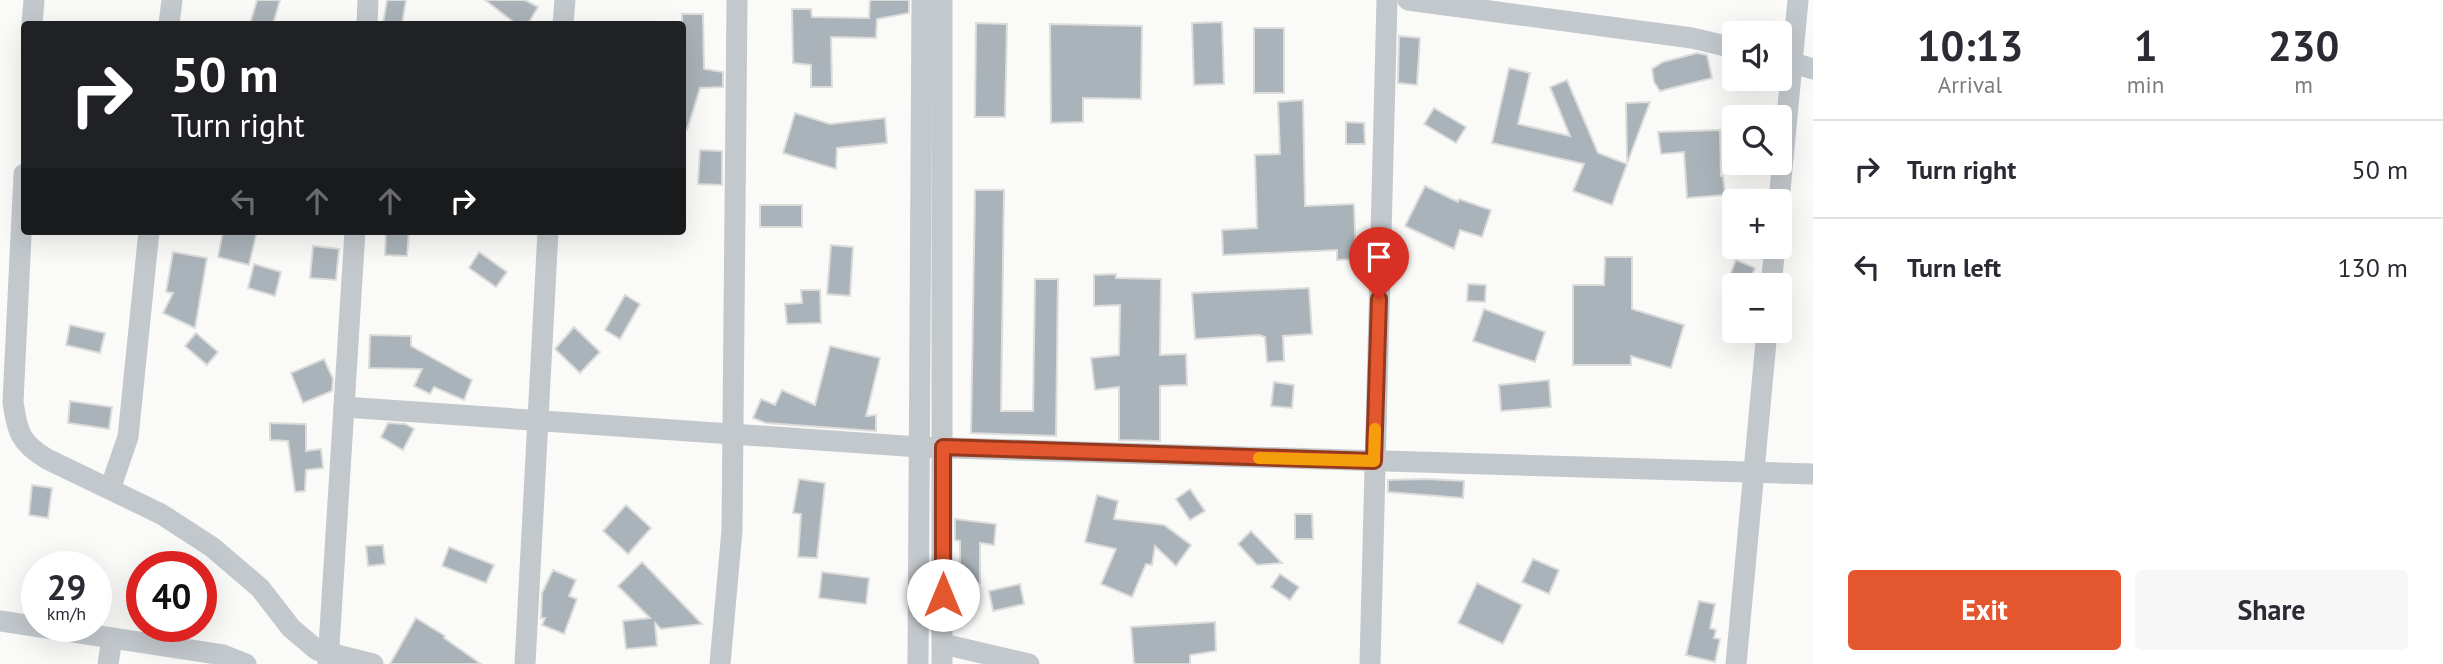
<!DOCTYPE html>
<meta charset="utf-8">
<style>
body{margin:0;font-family:"PT Sans",sans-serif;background:#f7f7f7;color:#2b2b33;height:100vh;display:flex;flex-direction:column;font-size:26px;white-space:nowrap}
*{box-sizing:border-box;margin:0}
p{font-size:23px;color:#7c7c81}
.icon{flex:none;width:38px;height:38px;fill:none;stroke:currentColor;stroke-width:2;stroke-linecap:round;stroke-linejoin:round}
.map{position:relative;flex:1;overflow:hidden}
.side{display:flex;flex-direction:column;background:#fff;width:630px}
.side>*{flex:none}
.top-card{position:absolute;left:21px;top:21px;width:665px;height:214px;border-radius:7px;box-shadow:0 7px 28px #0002;background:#202124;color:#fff;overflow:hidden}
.buttons{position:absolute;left:1722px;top:21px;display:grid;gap:14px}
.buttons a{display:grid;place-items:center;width:70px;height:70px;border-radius:7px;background:#fff;box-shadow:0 7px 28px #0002;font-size:35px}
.speed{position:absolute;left:21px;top:551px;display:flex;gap:14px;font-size:35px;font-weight:700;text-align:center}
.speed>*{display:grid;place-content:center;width:91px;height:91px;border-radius:50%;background:#fff;box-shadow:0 7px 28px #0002;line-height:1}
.speed small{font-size:18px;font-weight:400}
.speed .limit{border:10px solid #d22;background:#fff;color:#111}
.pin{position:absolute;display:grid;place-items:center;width:60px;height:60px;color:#fff;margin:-72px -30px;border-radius:50% 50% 50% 0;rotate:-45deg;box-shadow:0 0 7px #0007}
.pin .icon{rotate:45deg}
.me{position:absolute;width:77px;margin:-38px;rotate:0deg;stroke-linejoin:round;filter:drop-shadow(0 0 5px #0008)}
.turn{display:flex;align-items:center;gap:24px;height:147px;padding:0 35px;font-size:32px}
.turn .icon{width:91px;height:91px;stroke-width:2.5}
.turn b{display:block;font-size:49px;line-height:60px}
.lanes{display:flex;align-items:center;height:66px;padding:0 35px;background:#0003;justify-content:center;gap:35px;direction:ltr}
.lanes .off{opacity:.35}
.eta{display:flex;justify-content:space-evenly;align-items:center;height:119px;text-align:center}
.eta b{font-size:42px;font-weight:600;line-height:49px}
.cta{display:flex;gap:14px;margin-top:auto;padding:14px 35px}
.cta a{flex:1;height:80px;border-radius:7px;background:#e4572e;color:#fff;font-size:28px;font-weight:600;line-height:80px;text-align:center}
.cta a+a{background:#f7f7f7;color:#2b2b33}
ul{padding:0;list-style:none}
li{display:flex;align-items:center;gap:21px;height:98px;padding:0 35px;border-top:2px solid #e1e1e2}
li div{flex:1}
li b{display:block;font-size:26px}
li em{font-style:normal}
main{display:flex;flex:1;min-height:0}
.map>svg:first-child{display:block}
.building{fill:#aab3b9;stroke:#dcdcda;stroke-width:2}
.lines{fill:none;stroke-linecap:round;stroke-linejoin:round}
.minor{stroke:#c3c8cc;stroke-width:21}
.route-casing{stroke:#94391e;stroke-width:18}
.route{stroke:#e4572e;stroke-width:12}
.slow{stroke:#f59e0b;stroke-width:12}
</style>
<main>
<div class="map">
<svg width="1813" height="664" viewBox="0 0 1813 664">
<rect width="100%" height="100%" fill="#fafaf8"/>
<g class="building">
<polygon points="257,0 280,0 273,24 250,24"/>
<polygon points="387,0 406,0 402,24 383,24"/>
<polygon points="485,0 525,0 538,7 528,24 516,24"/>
<polygon points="870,0 909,0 909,13 877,19 876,38 831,37 832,87 811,87 811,65 793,63 792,9 811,9 812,17 869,18"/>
<polygon points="682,14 703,14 704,69 723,72 723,87 700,88 687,130 682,129"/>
<polygon points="1222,22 1224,84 1194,85 1192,23"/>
<polygon points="976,23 1007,24 1005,117 975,117"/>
<polygon points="1050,24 1142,26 1141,99 1083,98 1083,122 1051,123"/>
<rect x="1254" y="28" width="30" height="65"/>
<polygon points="1399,36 1420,38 1417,85 1398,83"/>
<polygon points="1697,53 1707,55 1712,78 1660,91 1654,82 1652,69 1663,62"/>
<polygon points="1509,68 1530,73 1518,124 1570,136 1550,87 1567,80 1598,153 1627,164 1612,205 1573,191 1584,164 1492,143"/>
<polygon points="1303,100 1305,206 1354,204 1356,259 1337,260 1337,250 1223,255 1222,230 1257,228 1255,155 1280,154 1278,102"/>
<polygon points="1650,102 1628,161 1627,161 1626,103"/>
<polygon points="1434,108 1466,127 1456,143 1424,124"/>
<polygon points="795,113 830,124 885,118 887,143 837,148 836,169 783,153"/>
<polygon points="1346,122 1364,123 1365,144 1346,144"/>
<polygon points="1720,130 1721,176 1723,176 1725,195 1687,198 1684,152 1661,154 1658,132"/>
<polygon points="700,150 722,151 722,185 698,184"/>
<polygon points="1425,186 1458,202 1459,199 1491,210 1482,237 1460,230 1454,249 1405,226"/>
<polygon points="975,190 1004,190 1001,411 1033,411 1035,279 1058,279 1056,436 971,433"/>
<rect x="760" y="205" width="42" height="22"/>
<polygon points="223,231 257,231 249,265 218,257"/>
<polygon points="386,231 409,232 407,256 385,255"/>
<polygon points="831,245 853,247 850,296 827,294"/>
<polygon points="313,246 339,249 336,280 310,278"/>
<polygon points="173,252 207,258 195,328 163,313 173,293 166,292"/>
<polygon points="479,252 507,272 496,287 469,268"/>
<polygon points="1605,257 1632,257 1632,309 1684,325 1671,368 1631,356 1631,365 1573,365 1573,285 1604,285"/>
<polygon points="1736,260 1755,268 1748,285 1726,285"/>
<polygon points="254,264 281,272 275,296 248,288"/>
<polygon points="1116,274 1116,278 1161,279 1160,355 1186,354 1187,385 1160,386 1160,441 1119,440 1119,387 1095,390 1091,358 1119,355 1120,305 1094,306 1094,275"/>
<polygon points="1468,284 1486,285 1485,302 1467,301"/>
<polygon points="1309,288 1312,334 1283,336 1284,361 1267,362 1265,337 1259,335 1195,339 1192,293"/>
<polygon points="801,290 820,290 821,323 787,324 785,304 802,303"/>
<polygon points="625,295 640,304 620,339 605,330"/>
<polygon points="1484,309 1545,332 1535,362 1473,341"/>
<polygon points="70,325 105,333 100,353 66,345"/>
<polygon points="574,327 600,352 580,373 555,349"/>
<polygon points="196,333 218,352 207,365 185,346"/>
<polygon points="370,335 411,336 411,346 472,380 464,400 434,387 430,394 414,386 422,369 369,368"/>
<polygon points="830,346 880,358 866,416 876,415 876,431 766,423 753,418 761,399 775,405 782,390 815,405"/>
<polygon points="324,359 333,379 332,391 303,403 291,373"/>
<polygon points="1549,380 1551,407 1501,411 1499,385"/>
<polygon points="1274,382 1294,385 1292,408 1271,406"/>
<polygon points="70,401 112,407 109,429 68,423"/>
<polygon points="270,423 306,424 306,451 321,449 323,468 306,470 305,491 295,492 288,441 270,440"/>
<polygon points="388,423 405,424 414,429 403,450 381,437"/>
<polygon points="799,479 825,483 817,558 798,557 801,514 793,513"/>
<polygon points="1426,479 1464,481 1463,498 1388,492 1388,480"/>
<polygon points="32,485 52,488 48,518 29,515"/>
<polygon points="1190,489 1205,511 1190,520 1176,499"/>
<polygon points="1097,495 1118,501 1114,519 1164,525 1191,545 1176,566 1155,546 1152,565 1146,564 1132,597 1101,584 1116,549 1085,542"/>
<polygon points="626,505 651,528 628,554 603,531"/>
<polygon points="1295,514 1312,514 1313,539 1295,539"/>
<polygon points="955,519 996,524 994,545 980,543 980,583 960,583 960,541 955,540"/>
<polygon points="1251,531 1282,563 1257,565 1238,544"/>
<polygon points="383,545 385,564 368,566 366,546"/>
<polygon points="449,547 494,565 486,583 442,566"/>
<polygon points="1533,559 1559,570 1549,594 1522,582"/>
<polygon points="642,562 702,624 661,629 655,623 657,646 626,649 623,621 650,618 618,586"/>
<polygon points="553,570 576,580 569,596 577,599 564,634 542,625 545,618 541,618 542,593"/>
<polygon points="822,572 869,578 866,604 819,598"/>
<polygon points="1280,574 1299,587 1290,600 1271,587"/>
<polygon points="1477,583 1522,605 1503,644 1458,623"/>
<polygon points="1020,584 1024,604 993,611 989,591"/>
<polygon points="1699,601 1715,604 1710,628 1716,630 1714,638 1720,639 1715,662 1686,655"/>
<polygon points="416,618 445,636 444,638 481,664 390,664"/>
<polygon points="1215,622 1216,651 1190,655 1190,664 1134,664 1131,627"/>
</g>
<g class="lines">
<g class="minor">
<polyline points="1408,0 1692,38 1734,48"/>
<polyline points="32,24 34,0"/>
<polyline points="169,24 172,0"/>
<polyline points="367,24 368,0"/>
<polyline points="563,24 565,0"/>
<polyline points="1780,59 1813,69"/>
<path d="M24,174L13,402C17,431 20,443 47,459L161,514L212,547L260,588L291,628L317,650L373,664"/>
<polyline points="1779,201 1798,0"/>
<polyline points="1771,285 1775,247"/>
<polyline points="344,407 919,447 1813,474"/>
<polyline points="110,489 128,437 149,231"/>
<polyline points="0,621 223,655 246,664"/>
<polyline points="943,644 1029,664"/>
<polyline points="328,662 355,231"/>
<polyline points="108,664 112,638"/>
<polyline points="525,664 548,231"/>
<polyline points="720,664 732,530 737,0"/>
<polyline points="918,664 922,0"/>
<polyline points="942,664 942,0"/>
<polyline points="1370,664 1387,0"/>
<polyline points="1736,664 1767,331"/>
</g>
</g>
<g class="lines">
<g class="route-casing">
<polyline id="route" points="943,595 943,447 1374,461 1379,299"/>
</g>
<use href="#route" class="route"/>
<polyline class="slow" points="1259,458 1374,461 1375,429"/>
</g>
</svg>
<div class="buttons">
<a><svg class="icon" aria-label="sound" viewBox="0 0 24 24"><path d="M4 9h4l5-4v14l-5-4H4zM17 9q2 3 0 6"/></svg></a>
<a><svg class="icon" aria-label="search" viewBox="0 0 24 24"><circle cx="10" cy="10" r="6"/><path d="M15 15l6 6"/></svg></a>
<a>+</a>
<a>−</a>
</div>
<div class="speed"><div>29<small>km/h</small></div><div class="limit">40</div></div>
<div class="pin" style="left:1379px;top:299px;background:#d93025"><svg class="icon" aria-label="arrive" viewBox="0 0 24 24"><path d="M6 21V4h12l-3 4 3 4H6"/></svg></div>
<svg class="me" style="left:943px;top:595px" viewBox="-20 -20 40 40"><circle r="19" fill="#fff"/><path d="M0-13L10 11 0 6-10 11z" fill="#e4572e"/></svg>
<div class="top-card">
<div class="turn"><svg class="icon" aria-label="right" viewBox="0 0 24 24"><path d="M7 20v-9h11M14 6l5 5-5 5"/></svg><div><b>50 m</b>Turn right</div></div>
<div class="lanes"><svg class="icon off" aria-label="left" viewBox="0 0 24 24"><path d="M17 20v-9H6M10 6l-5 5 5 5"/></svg><svg class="icon off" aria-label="ahead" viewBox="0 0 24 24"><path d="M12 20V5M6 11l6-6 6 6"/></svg><svg class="icon off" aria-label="ahead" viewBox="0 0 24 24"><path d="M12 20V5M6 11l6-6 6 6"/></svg><svg class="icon" aria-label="right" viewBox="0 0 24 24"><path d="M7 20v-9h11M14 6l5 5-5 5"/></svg></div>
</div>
</div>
<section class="side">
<div class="eta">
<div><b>10:13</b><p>Arrival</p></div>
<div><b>1</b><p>min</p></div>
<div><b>230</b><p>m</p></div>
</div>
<ul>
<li><svg class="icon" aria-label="right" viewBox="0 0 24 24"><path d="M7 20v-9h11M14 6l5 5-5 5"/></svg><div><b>Turn right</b></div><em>50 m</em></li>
<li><svg class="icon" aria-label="left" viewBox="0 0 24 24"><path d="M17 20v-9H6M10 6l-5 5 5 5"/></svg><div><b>Turn left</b></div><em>130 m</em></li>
</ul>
<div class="cta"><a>Exit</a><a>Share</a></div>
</section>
</main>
